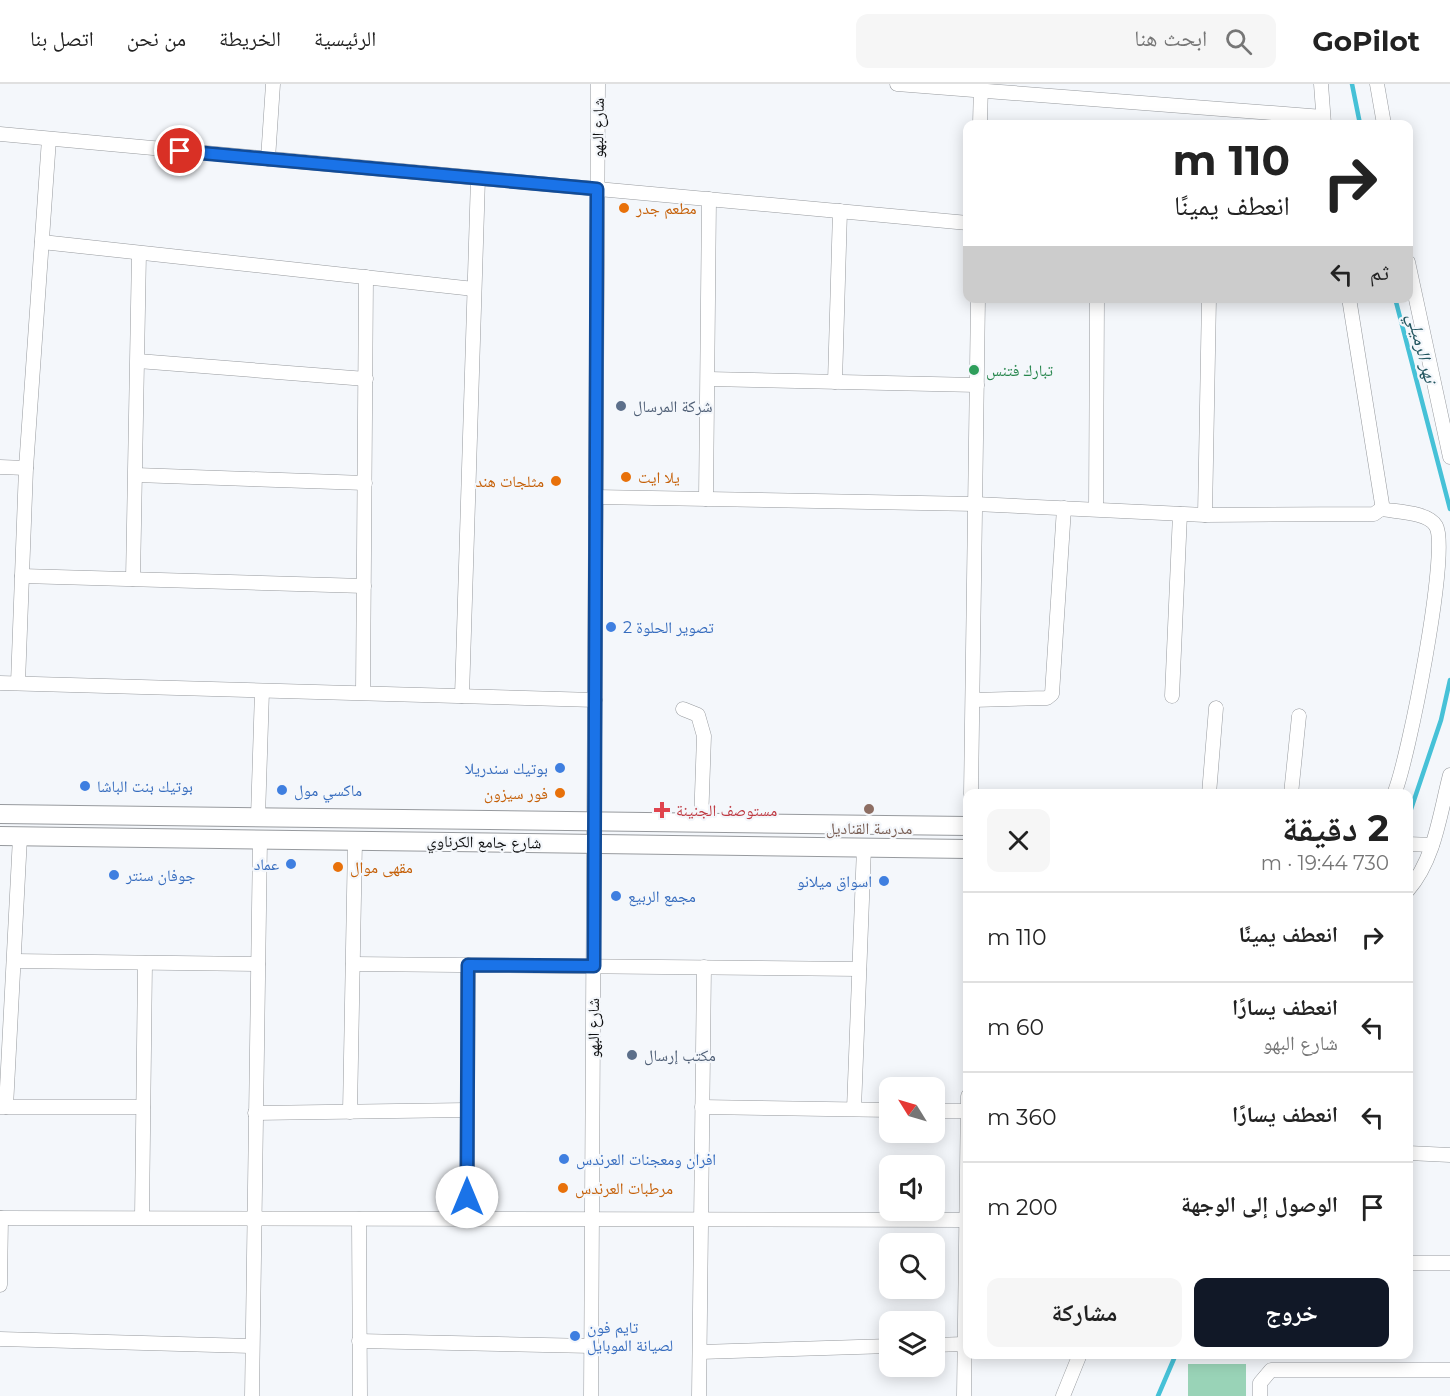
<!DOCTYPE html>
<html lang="ar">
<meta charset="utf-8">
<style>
body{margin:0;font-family:Montserrat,"Noto Naskh Arabic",sans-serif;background:#f6f6f6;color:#222;direction:rtl;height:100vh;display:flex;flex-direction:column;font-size:22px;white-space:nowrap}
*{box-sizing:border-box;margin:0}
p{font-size:20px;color:#767676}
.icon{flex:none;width:33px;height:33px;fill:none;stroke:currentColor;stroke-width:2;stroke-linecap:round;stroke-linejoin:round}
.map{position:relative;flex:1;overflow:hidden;direction:ltr}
.panel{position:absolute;left:963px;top:705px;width:450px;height:570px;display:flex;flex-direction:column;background:#fff;border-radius:12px;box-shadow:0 3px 15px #0003;direction:rtl}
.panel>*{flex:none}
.hud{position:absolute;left:963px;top:36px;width:450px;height:183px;border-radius:12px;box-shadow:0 3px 15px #0003;direction:rtl;background:#fff;color:#222;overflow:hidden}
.needle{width:39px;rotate:307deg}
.tools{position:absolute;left:879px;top:993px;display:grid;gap:12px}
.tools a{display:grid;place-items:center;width:66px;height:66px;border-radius:12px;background:#fff;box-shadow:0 3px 15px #0003;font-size:30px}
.pin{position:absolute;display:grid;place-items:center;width:51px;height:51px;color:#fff;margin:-26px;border:3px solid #fff;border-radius:50%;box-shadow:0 2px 6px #0007}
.me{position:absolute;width:66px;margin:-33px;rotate:0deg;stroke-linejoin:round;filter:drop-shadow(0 0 4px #0008)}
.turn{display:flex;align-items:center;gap:21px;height:126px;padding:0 24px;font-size:27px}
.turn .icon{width:78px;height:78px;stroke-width:2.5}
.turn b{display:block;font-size:42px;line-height:51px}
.then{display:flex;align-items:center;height:57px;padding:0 24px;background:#0003;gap:12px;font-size:22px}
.round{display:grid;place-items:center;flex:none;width:63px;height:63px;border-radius:12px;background:#f6f6f6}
.overview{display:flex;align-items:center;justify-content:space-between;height:102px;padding:0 24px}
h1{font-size:36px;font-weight:700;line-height:45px}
.cta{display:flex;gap:12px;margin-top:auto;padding:12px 24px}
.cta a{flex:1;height:69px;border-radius:12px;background:#111827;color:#fff;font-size:24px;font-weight:700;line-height:69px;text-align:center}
.cta a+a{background:#f6f6f6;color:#222}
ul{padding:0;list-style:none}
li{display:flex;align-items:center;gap:18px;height:90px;padding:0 24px;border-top:2px solid #e0e0e0}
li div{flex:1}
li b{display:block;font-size:22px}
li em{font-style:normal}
header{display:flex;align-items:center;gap:36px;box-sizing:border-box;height:84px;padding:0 30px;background:#fff;border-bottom:2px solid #e0e0e0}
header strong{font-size:28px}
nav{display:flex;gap:33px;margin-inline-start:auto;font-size:21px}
.search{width:420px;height:54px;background:#f6f6f6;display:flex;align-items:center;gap:15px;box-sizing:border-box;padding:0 21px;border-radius:12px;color:#767676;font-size:22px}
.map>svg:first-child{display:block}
.green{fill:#99d3b7}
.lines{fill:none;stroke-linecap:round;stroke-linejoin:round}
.stream{stroke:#46c1d7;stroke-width:4.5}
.minor-casing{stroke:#979a9e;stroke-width:15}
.major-casing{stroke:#979a9e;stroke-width:20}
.minor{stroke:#fff;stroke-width:14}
.major{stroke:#fff;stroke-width:18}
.route-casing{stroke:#114b97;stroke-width:15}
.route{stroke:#1a73e8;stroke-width:10}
.food-dot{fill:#e8710a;stroke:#f4f7fb;stroke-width:2}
.leisure-dot{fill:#2e9e5b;stroke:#f4f7fb;stroke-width:2}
.service-dot{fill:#5c6f8a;stroke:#f4f7fb;stroke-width:2}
.shop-dot{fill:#3f7fe0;stroke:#f4f7fb;stroke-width:2}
.education-dot{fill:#8d6e63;stroke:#f4f7fb;stroke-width:2}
.health-dot{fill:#e0444e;stroke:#f4f7fb;stroke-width:2}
.labels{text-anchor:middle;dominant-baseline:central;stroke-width:4.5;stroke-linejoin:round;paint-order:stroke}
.street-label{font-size:16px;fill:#0f1011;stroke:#f4f7fb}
.food-label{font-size:16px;fill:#c56008;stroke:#f4f7fb;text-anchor:start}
.leisure-label{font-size:16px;fill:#27864d;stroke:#f4f7fb;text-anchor:start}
.service-label{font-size:16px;fill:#4e5e75;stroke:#f4f7fb;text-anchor:start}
.shop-label{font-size:16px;fill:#366cbe;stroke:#f4f7fb;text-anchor:start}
.health-label{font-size:16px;fill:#be3a42;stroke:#f4f7fb;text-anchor:start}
.education-label{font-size:16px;fill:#785e54;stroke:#f4f7fb}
.water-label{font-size:18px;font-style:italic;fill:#22555f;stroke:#f4f7fb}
</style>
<header>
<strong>GoPilot</strong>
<div class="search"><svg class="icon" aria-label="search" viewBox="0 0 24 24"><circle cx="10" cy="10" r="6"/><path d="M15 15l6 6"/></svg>ابحث هنا</div>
<nav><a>الرئيسية</a><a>الخريطة</a><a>من نحن</a><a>اتصل بنا</a></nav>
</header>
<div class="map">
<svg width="1450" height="1312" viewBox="0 0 1450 1312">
<rect width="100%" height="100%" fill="#f4f7fb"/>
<rect class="green" x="1188" y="1280" width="58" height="32"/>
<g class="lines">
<g class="stream">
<polyline points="1352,0 1360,40"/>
<polyline points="1395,214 1450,425"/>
<polyline points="1408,734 1441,636 1450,596"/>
<polyline points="1158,1312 1176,1270"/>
</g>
<g class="minor-casing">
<g id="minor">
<polyline points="897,0 1323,33"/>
<polyline points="1321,0 1324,40"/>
<polyline points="1377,0 1384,40"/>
<polyline points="980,40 981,0"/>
<polyline points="0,50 968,139"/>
<polyline points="268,75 273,0"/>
<polyline points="42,158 474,205"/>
<polyline points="1408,178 1450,373"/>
<polyline points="138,277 366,295"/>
<polyline points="709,295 977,301"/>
<polyline points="835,298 840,127"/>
<polyline points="0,383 26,384"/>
<polyline points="136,391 365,399"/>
<polyline points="596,413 975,420 1205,431 1374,430 1381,425 1382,420 1349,214"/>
<polyline points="706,415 709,115"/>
<polyline points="1096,425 1097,214"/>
<path d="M1381,425C1396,428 1428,428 1436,442C1450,466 1408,678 1394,710"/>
<polyline points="1205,431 1209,214"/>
<polyline points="22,492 364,502"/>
<polyline points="133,495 139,169"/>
<polyline points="0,599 595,616"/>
<polyline points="18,599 26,384 49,55"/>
<polyline points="363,608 366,193"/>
<polyline points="462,612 478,94"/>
<polyline points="1172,612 1180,430"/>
<polyline points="973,616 1047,614 1052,610 1064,424"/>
<polyline points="683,625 698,631 704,652 701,739"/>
<polyline points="971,710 978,214"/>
<polyline points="1209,710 1216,624"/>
<polyline points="1291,710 1299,632"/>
<polyline points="258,733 262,607"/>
<polyline points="1408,760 1432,761"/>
<path d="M1408,806C1435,775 1440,729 1450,691"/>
<polyline points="14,877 258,880"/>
<polyline points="353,880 859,885"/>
<polyline points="0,1023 143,1023"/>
<polyline points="6,1023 20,753"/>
<polyline points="702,1023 890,1026"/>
<polyline points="854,1025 864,763"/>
<polyline points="934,1027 967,1027"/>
<polyline points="350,1028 355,757"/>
<polyline points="255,1029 467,1026"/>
<polyline points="1408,1069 1450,1071"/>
<polyline points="142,1133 145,879"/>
<polyline points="0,1134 968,1136"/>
<polyline points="359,1135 360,1312"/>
<polyline points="467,1135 468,881"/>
<polyline points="1408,1179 1450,1179"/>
<polyline points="0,1201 1,1134"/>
<polyline points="0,1255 251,1262"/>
<polyline points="359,1257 592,1262"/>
<polyline points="934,1261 964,1260"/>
<polyline points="700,1268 890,1262"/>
<polyline points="252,1312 260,756"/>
<polyline points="591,1312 598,0"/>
<polyline points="699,1312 704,883"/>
<polyline points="964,1312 968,1012"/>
<polyline points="1063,1312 1080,1270"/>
<polyline points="1260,1312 1260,1299 1271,1286 1450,1286"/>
</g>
</g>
<g class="major-casing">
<g id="major">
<polyline points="0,730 968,742"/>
<polyline points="0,752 968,765"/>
</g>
</g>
<use href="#minor" class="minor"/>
<use href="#major" class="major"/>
</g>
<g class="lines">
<g class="route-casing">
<polyline id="route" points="180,67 597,105 594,882 468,881 467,1113"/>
</g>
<use href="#route" class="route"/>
</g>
<g class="food-dot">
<circle cx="624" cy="124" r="6"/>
<circle cx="626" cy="393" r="6"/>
<circle cx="556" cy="397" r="6"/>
<circle cx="560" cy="709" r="6"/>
<circle cx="338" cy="783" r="6"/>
<circle cx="563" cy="1104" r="6"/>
</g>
<circle class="leisure-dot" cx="974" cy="286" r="6"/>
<g class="service-dot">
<circle cx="621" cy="322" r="6"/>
<circle cx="632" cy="971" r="6"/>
</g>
<g class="shop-dot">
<circle cx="611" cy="543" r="6"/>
<circle cx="560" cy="684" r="6"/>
<circle cx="85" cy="702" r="6"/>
<circle cx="282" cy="706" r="6"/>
<circle cx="291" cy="780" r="6"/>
<circle cx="114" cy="791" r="6"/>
<circle cx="884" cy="797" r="6"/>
<circle cx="616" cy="812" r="6"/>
<circle cx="564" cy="1075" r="6"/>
<circle cx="575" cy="1252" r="6"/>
</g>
<circle class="education-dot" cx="869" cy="725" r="6"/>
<path class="health-dot" d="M659 717h6v6h6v6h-6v6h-6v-6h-6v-6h6z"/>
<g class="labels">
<g class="street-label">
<text transform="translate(598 44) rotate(-89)">شارع البهو</text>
<text transform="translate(484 758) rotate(1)">شارع جامع الكرناوي</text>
<text transform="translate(593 944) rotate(-90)">شارع البهو</text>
</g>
<g class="food-label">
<text x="636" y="124">مطعم جدر</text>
<text x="638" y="393">يلا ايت</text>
<text x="544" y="397" text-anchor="end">مثلجات هند</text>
<text x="548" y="709" text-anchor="end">فور سيزون</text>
<text x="350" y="783">مقهى موال</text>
<text x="575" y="1104">مرطبات العرندس</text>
</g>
<g class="leisure-label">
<text x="986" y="286">تبارك فتنس</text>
</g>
<g class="service-label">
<text x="633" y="322">شركة المرسال</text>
<text x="644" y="971">مكتب إرسال</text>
</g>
<g class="shop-label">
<text x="623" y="543">تصوير الحلوة 2</text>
<text x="548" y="684" text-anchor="end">بوتيك سندريلا</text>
<text x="97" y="702">بوتيك بنت الباشا</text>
<text x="294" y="706">ماكسي مول</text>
<text x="279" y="780" text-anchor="end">عماد</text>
<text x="126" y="791">جوفان سنتر</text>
<text x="872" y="797" text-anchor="end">اسواق ميلانو</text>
<text x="628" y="812">مجمع الربيع</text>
<text x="576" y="1075">افران ومعجنات العرندس</text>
<text x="587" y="1243">تايم فون<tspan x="587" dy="18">لصيانة الموبايل</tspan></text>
</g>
<g class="health-label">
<text x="676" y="726">مستوصف الجنينة</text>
</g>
<g class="education-label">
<text x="869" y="744">مدرسة القناديل</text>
</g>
<g class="water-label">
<text transform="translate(1422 264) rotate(75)">نهر الرميلي</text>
</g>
</g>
</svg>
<div class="tools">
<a><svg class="needle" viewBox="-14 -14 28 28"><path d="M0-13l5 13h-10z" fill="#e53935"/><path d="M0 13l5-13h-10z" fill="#767676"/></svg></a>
<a><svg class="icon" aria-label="sound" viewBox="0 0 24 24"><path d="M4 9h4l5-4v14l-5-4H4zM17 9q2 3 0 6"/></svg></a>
<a><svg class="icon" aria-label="search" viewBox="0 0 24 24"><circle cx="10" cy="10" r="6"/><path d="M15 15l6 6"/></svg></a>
<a><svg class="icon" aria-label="layers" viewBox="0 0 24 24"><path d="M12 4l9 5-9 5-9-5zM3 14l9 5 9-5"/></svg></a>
</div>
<div class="pin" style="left:180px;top:67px;background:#d93025"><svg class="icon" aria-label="arrive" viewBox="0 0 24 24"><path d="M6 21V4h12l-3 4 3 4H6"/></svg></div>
<svg class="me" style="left:467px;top:1113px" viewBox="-20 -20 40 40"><circle r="19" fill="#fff"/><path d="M0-13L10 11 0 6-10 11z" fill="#1a73e8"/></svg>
<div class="hud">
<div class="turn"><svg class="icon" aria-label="right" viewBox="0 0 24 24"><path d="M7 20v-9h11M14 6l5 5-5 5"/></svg><div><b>110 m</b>انعطف يمينًا</div></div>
<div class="then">ثم<svg class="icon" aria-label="left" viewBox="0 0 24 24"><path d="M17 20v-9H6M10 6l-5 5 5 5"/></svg></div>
</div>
<section class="panel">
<div class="overview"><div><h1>2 دقيقة</h1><p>730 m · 19:44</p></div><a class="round"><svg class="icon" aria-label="close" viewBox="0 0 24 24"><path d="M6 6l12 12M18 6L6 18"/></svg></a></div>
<ul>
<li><svg class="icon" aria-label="right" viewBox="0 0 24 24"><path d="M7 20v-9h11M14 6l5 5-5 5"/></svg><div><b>انعطف يمينًا</b></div><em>110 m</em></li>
<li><svg class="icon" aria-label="left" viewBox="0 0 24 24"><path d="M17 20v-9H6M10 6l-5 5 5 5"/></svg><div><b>انعطف يسارًا</b><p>شارع البهو</p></div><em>60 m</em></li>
<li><svg class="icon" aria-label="left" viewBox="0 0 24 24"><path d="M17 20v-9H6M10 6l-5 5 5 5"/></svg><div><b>انعطف يسارًا</b></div><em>360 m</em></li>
<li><svg class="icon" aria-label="arrive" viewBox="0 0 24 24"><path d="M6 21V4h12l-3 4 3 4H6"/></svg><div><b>الوصول إلى الوجهة</b></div><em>200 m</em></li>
</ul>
<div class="cta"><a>خروج</a><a>مشاركة</a></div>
</section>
</div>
